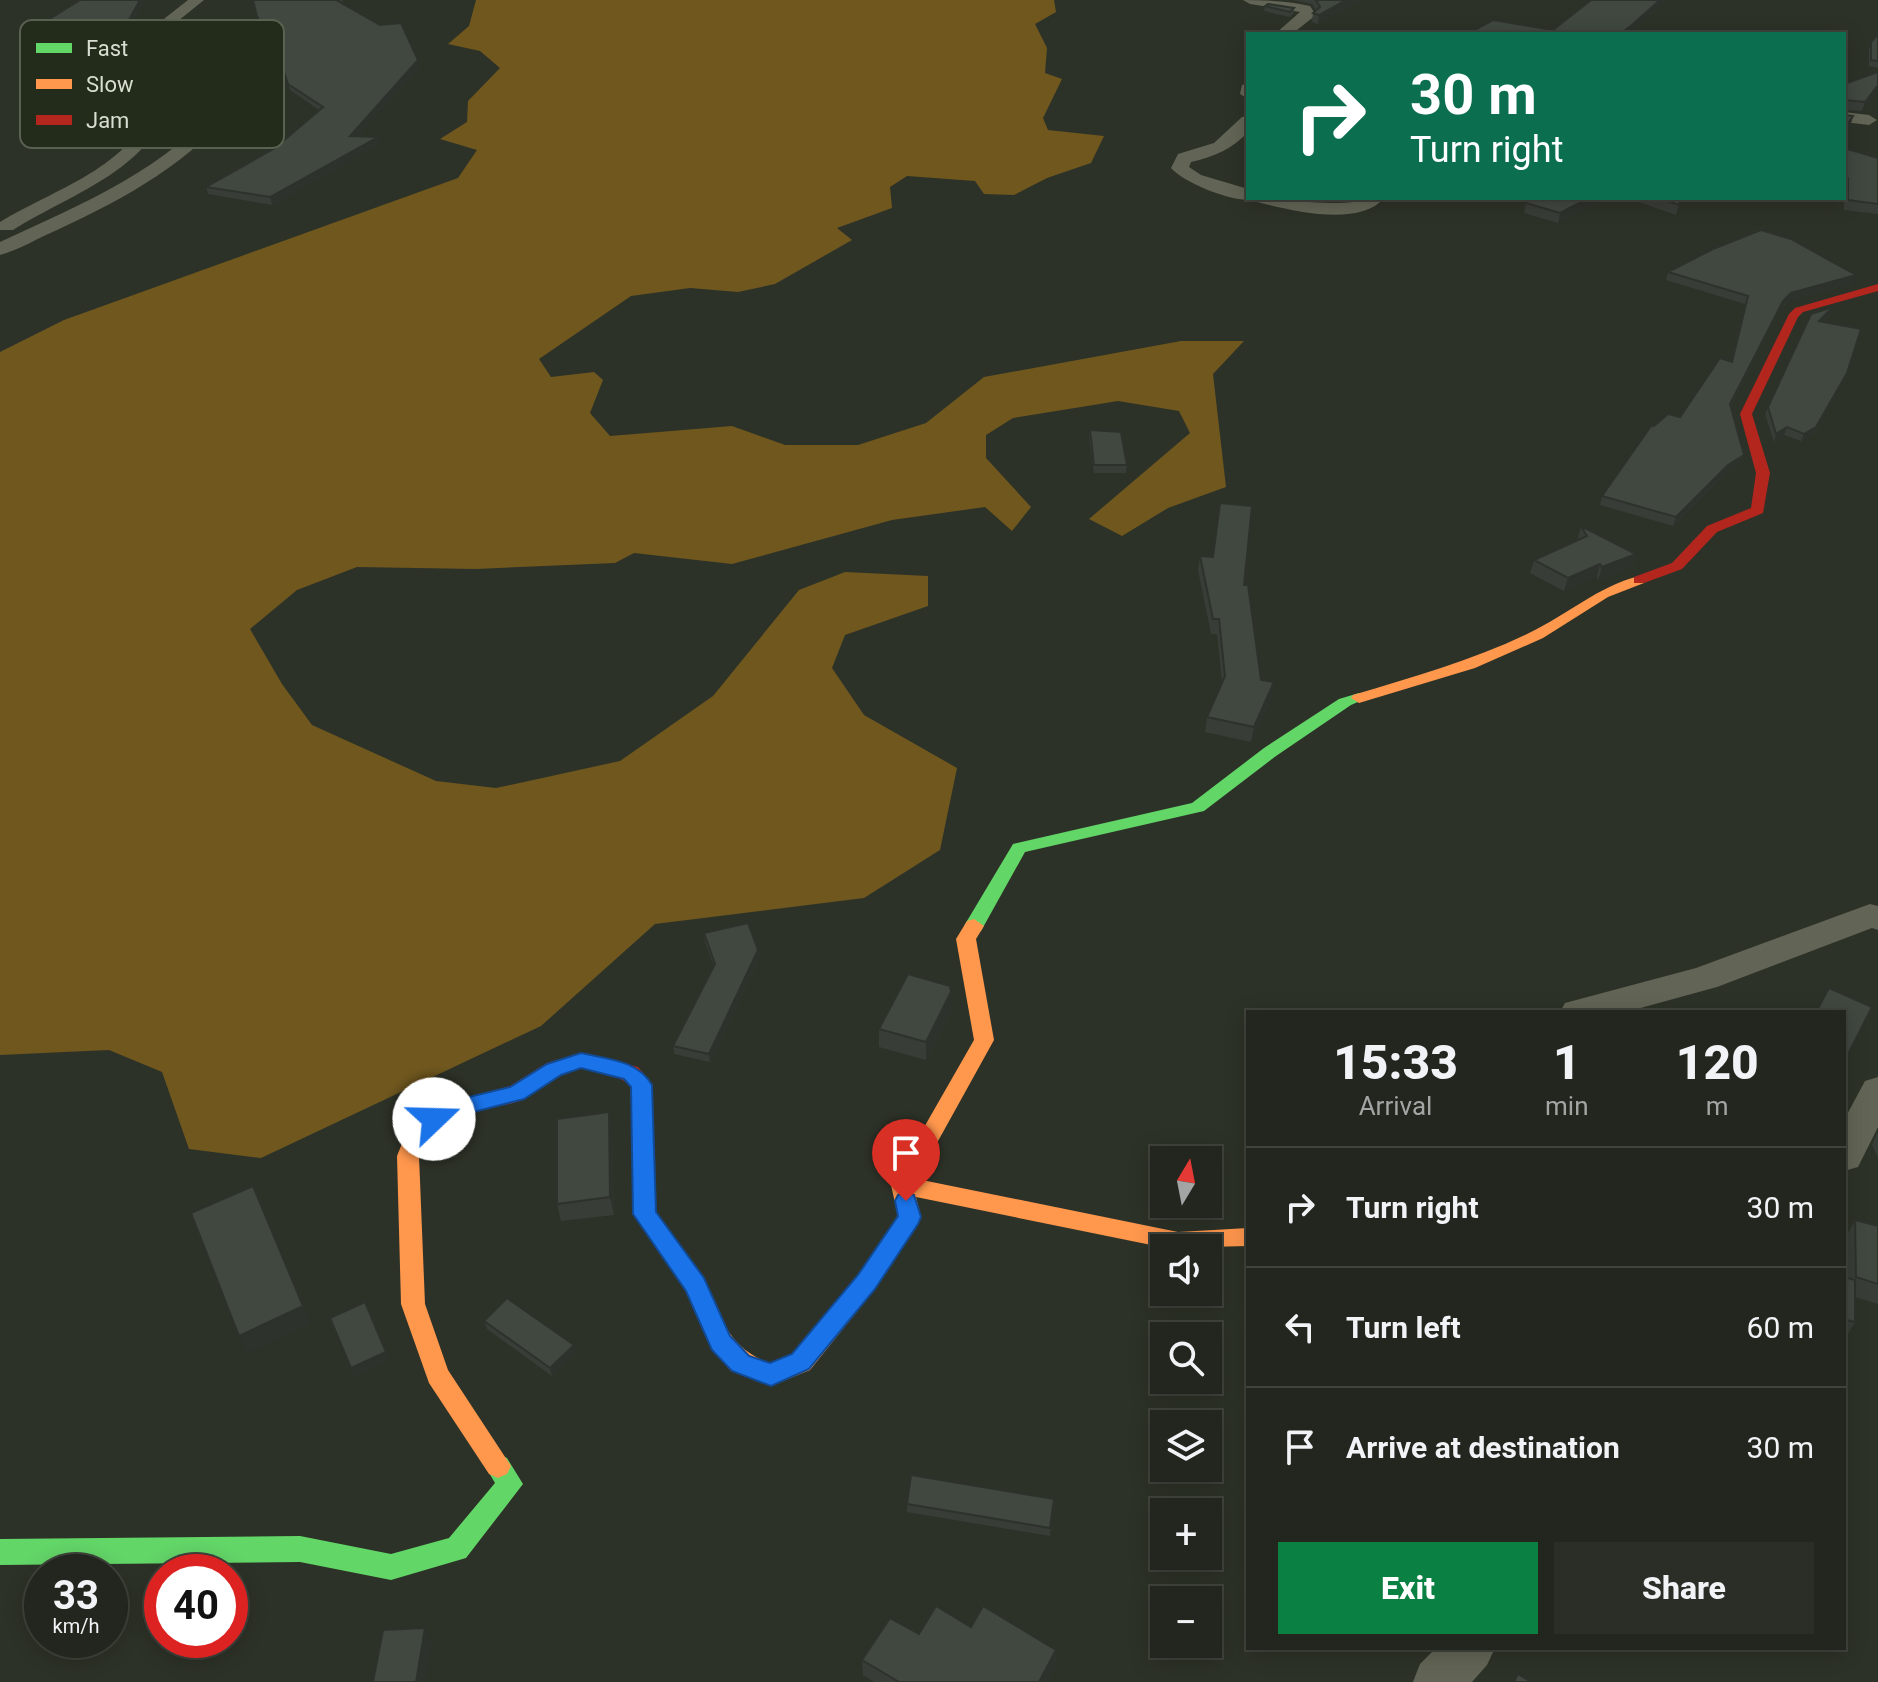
<!DOCTYPE html>
<meta charset="utf-8">
<style>
body{margin:0;font-family:Roboto,sans-serif;background:#2a2e27;color:#f1f3f6;height:100vh;display:flex;flex-direction:column;font-size:30px;white-space:nowrap}
*{box-sizing:border-box;margin:0}
p{font-size:26px;color:#a2a5a4}
.icon{flex:none;width:44px;height:44px;fill:none;stroke:currentColor;stroke-width:2;stroke-linecap:round;stroke-linejoin:round}
.map{position:relative;flex:1;overflow:hidden}
.panel{position:absolute;left:1246px;top:1010px;width:600px;height:640px;display:flex;flex-direction:column;background:#22261e;border-radius:0px;box-shadow:0 4px 20px #0003,0 0 0 2px #3f433c}
.panel>*{flex:none}
.hud{position:absolute;left:1246px;top:32px;width:600px;height:168px;border-radius:0px;box-shadow:0 4px 20px #0003,0 0 0 2px #3f433c;background:#0b6e4f;color:#fff;overflow:hidden}
.needle{width:52px;rotate:10deg}
.buttons{position:absolute;left:1150px;top:1146px;display:grid;gap:16px}
.buttons a{display:grid;place-items:center;width:72px;height:72px;border-radius:0px;background:#22261e;box-shadow:0 4px 20px #0003,0 0 0 2px #3f433c;font-size:40px}
.speed{position:absolute;left:24px;top:1554px;display:flex;gap:16px;font-size:40px;font-weight:700;text-align:center}
.speed>*{display:grid;place-content:center;width:104px;height:104px;border-radius:50%;background:#22261e;box-shadow:0 4px 20px #0003,0 0 0 2px #3f433c;line-height:1}
.speed small{font-size:20px;font-weight:400}
.speed .limit{border:12px solid #d22;background:#fff;color:#111}
.pin{position:absolute;display:grid;place-items:center;width:68px;height:68px;color:#fff;margin:-82px -34px;border-radius:50% 50% 50% 0;rotate:-45deg;box-shadow:0 0 8px #0007}
.pin .icon{rotate:45deg}
.me{position:absolute;width:88px;margin:-44px;rotate:69deg;stroke-linejoin:round;filter:drop-shadow(0 0 6px #0008)}
.turn{display:flex;align-items:center;gap:28px;height:168px;padding:0 32px;font-size:36px}
.turn .icon{width:104px;height:104px;stroke-width:2.5}
.turn b{display:block;font-size:56px;line-height:68px}
.eta{display:flex;justify-content:space-evenly;align-items:center;height:136px;text-align:center}
.eta b{font-size:48px;font-weight:800;line-height:56px}
.action{display:flex;gap:16px;margin-top:auto;padding:16px 32px}
.action a{flex:1;height:92px;border-radius:0px;background:#0b8043;color:#fff;font-size:32px;font-weight:800;line-height:92px;text-align:center}
.action a+a{background:#2a2e27;color:#f1f3f6}
ul{padding:0;list-style:none}
li{display:flex;align-items:center;gap:24px;height:120px;padding:0 32px;border-top:2px solid #3f433c}
li div{flex:1}
li b{display:block;font-size:30px}
li em{font-style:normal}
.map>svg:first-child{display:block}
.forest{fill:#6f571e}
.lines{fill:none;stroke-linecap:round;stroke-linejoin:round}
.path{stroke:#64665a;stroke-width:3;stroke-dasharray:3 2;stroke-linecap:butt}
.street{fill:#626455;fill-rule:evenodd}
.fast{fill:#63d668;fill-rule:evenodd}
.slow{fill:#ff974d;fill-rule:evenodd}
.jam{fill:#b3261e;fill-rule:evenodd}
.wall{fill:#383e37}
.shaded-wall{fill:#2e322d}
.building{fill:#414840;stroke:#2e322d;stroke-width:2}
.route{fill:#1a73e8;stroke:#114b97;stroke-width:2}
.key{fill:#232c1a;stroke:#596151;stroke-width:2}
.key-label{font-size:22px;fill:#d8ded2}
</style>
<div class="map">
<svg width="1878" height="1682" viewBox="0 0 1878 1682">
<rect width="100%" height="100%" fill="#2d3228"/>
<polygon class="forest" points="476,0 1054,0 1056,12 1035,24 1047,48 1045,73 1062,79 1043,118 1048,130 1104,136 1091,163 1047,178 1014,195 984,194 975,181 907,176 890,187 892,208 837,228 852,240 775,284 738,292 690,288 631,296 539,359 551,377 594,372 603,380 590,413 610,436 732,426 785,445 858,445 926,423 984,377 1181,341 1244,341 1213,374 1226,487 1168,508 1122,536 1089,519 1190,433 1179,411 1118,401 1013,418 986,435 986,458 1031,507 1012,531 985,507 892,520 732,564 634,553 615,563 476,569 357,567 297,590 250,629 282,684 312,725 436,781 496,788 620,761 713,696 799,590 845,572 928,576 928,606 845,635 832,668 864,715 957,768 940,850 864,898 655,924 541,1026 261,1158 189,1149 162,1072 109,1050 0,1055 0,352 64,320 458,178 477,150 440,139 467,122 468,101 500,68 480,51 448,44 469,26"/>
<g class="lines">
<polyline class="path" points="73,32 73,37 110,45"/>
<g class="street">
<path d="M188,0H204L173,25C215,42 233,48 243,96L241,99C192,162 128,197 57,230C38,238 19,250 0,255V242C84,203 168,169 227,96L214,58L197,46L155,26Z"/>
<path d="M1243,0C1266,0 1288,1 1310,6L1316,15L1292,34H1275L1300,12L1250,4Z"/>
<path d="M130,49L135,51L176,89C152,171 79,189 13,230H0V222C64,184 135,167 160,90L125,57L122,54Z"/>
<polygon points="1248,83 1248,99 1240,94 1242,85"/>
<polygon points="1844,112 1869,115 1877,120 1869,125 1844,122"/>
<path d="M1248,116V132C1232,149 1214,157 1191,162L1189,167L1201,175L1248,189V198C1279,198 1309,204 1339,203C1355,203 1368,198 1384,198C1359,228 1290,210 1257,202L1254,199C1236,204 1184,183 1171,168L1178,154L1214,143L1242,117Z"/>
<polygon points="1870,904 1878,906 1878,930 1872,928 1717,987 1626,1012 1560,1012 1565,1003 1696,968"/>
<polygon points="1878,1077 1878,1127 1858,1167 1844,1171 1844,1120 1865,1081"/>
<polygon points="1436,1648 1495,1648 1487,1665 1472,1682 1413,1682 1420,1664"/>
</g>
<g class="fast">
<polygon points="1359,693 1367,698 1351,705 1276,756 1204,811 1025,852 981,931 967,931 964,926 1013,844 1192,803 1264,748 1339,699"/>
<polygon points="498,1454 507,1458 523,1484 466,1558 391,1580 300,1562 0,1565 0,1539 300,1536 391,1554 449,1538 495,1483 485,1466 489,1458"/>
</g>
<g class="slow">
<path d="M1639,576L1644,577V583L1608,597L1543,638L1475,668L1359,703L1351,698L1353,695C1413,677 1473,660 1529,633C1567,615 1597,587 1639,576Z"/>
<path d="M974,919L984,926L976,939L994,1040L917,1179L1178,1232L1248,1228V1246L1166,1248L916,1197L921,1217L918,1224L875,1289L810,1370L771,1386L731,1371L713,1350L683,1285L687,1278L695,1275L703,1278C723,1318 725,1346 771,1364L792,1354L859,1275L898,1216L891,1185L974,1040L956,939L967,921Z"/>
<polygon points="500,1089 507,1091 511,1097 507,1103 454,1117 428,1132 419,1156 425,1304 448,1370 511,1466 507,1474 498,1478 489,1474 429,1383 401,1304 397,1156 411,1121 440,1104"/>
</g>
<g class="jam">
<polygon points="1878,284 1878,291 1803,312 1798,317 1752,414 1770,473 1763,513 1717,532 1682,569 1644,583 1634,583 1634,577 1672,563 1707,526 1751,508 1756,473 1740,414 1789,314 1795,308"/>
<path d="M581,1053L638,1067L648,1079L651,1085L655,1212L703,1278L707,1285L703,1292L695,1295L687,1292L633,1214L631,1087C623,1078 615,1077 603,1074C596,1072 586,1068 579,1069C549,1073 524,1113 493,1103L489,1097L493,1091L510,1086L547,1063Z"/>
</g>
</g>
<g class="wall">
<polygon points="144,0 127,32 30,38 29,32"/>
<polygon points="253,0 343,0 342,3 419,67 358,136 378,137 379,144 272,205 208,194 206,187 275,148 319,110 290,90 273,39 266,40 258,23"/>
<polygon points="1293,0 1360,0 1318,24 1312,22 1313,13 1316,10 1312,4"/>
<polygon points="1265,6 1294,8 1293,14 1290,17 1264,11"/>
<polygon points="1878,34 1878,68 1869,66 1869,49 1871,42"/>
<polygon points="1878,72 1862,111 1845,110 1845,115 1853,116 1850,126 1844,134 1844,84"/>
<polygon points="1844,148 1878,158 1878,214 1844,210"/>
<polygon points="1529,198 1605,198 1558,223 1524,213 1526,203"/>
<polygon points="1628,198 1681,198 1676,215"/>
<polygon points="1668,272 1853,283 1788,301 1780,309 1731,406 1740,464 1725,474 1673,526 1600,505 1602,496 1654,426 1680,417 1731,362 1745,304 1666,280"/>
<polygon points="1811,314 1831,314 1823,322 1844,380 1813,434 1801,441 1784,435 1774,442 1765,414"/>
<polygon points="1090,430 1127,465 1126,473 1094,473 1089,438"/>
<polygon points="1581,526 1636,554 1632,567 1598,580 1597,576 1564,591 1530,573 1534,560 1579,540 1578,538"/>
<polygon points="1200,556 1244,585 1261,680 1272,697 1251,742 1205,732 1207,717 1222,683 1217,634 1211,634 1198,570"/>
<polygon points="704,933 758,950 759,959 710,1062 674,1054 673,1046 714,966 705,942"/>
<polygon points="951,1010 926,1060 879,1047 879,1029"/>
<polygon points="609,1112 612,1130 614,1215 561,1221 557,1204"/>
<polygon points="1878,1132 1878,1158 1872,1145"/>
<polygon points="1855,1220 1878,1226 1878,1304 1855,1297 1855,1322 1846,1337 1844,1337 1844,1277 1846,1277 1846,1237"/>
<polygon points="484,1321 576,1353 552,1376 487,1329"/>
<polygon points="1054,1499 1050,1536 907,1512 907,1504"/>
<polygon points="971,1627 1056,1650 1055,1666 1046,1682 874,1682 863,1675 862,1660 919,1634"/>
</g>
<g class="shaded-wall">
<polygon points="140,0 144,0 127,32 125,27"/>
<polygon points="1346,0 1360,0 1318,24 1319,15"/>
<polygon points="1660,0 1667,0 1629,34 1620,34"/>
<polygon points="265,33 271,33 273,39 266,40"/>
<polygon points="418,60 419,67 352,143 350,136"/>
<polygon points="1878,85 1878,90 1862,111 1865,102"/>
<polygon points="1853,116 1850,126 1844,134 1844,128"/>
<polygon points="378,137 379,144 272,205 270,197"/>
<polygon points="1589,198 1605,198 1558,223 1560,213"/>
<polygon points="1856,275 1853,283 1788,301 1780,309 1727,413 1730,404 1783,301 1791,293"/>
<polygon points="1833,307 1831,314 1817,328 1819,321"/>
<polygon points="1847,373 1844,380 1813,434 1801,441 1804,434"/>
<polygon points="1787,427 1784,435 1774,442 1776,434"/>
<polygon points="1744,455 1740,464 1725,474 1673,526 1676,517 1728,465"/>
<polygon points="1636,554 1632,567 1598,580 1602,567"/>
<polygon points="1600,564 1597,576 1564,591 1568,578"/>
<polygon points="1274,682 1272,697 1251,742 1254,727"/>
<polygon points="758,950 759,959 710,1062 709,1054"/>
<polygon points="951,992 951,1010 926,1060 926,1042"/>
<polygon points="609,1112 612,1130 614,1215 610,1197"/>
<polygon points="303,1306 311,1324 247,1353 239,1336"/>
<polygon points="574,1345 576,1353 552,1376 550,1368"/>
<polygon points="386,1352 389,1361 354,1377 351,1368"/>
<polygon points="425,1628 432,1643 425,1682 416,1682"/>
<polygon points="1056,1650 1055,1666 1046,1682 1039,1682"/>
</g>
<g class="building">
<polygon points="80,0 140,0 125,27 29,32"/>
<polygon points="253,0 339,0 338,1 380,25 401,23 418,60 350,136 378,137 270,197 206,187 275,148 323,107 288,84 271,33 265,33 257,16"/>
<polygon points="1316,0 1346,0 1319,15 1313,13 1320,7"/>
<polygon points="1591,0 1660,0 1633,24 1620,34 1467,34 1493,20 1553,30"/>
<polygon points="1268,4 1294,8 1290,12 1265,6"/>
<polygon points="1878,34 1878,61 1871,60 1871,42"/>
<polygon points="1878,72 1878,85 1865,102 1845,100 1845,115 1853,116 1844,128 1844,84"/>
<polygon points="1844,148 1878,158 1878,204 1848,200 1848,178 1844,177"/>
<polygon points="1529,198 1589,198 1560,213 1526,203"/>
<polygon points="1659,198 1681,198 1679,205"/>
<polygon points="1761,230 1791,239 1856,275 1791,293 1783,301 1730,404 1744,455 1728,465 1676,517 1602,496 1651,426 1654,426 1668,414 1680,417 1720,358 1732,362 1748,296 1668,272 1713,249"/>
<polygon points="1833,307 1819,321 1861,329 1847,373 1816,427 1804,434 1787,427 1776,434 1768,407 1811,314"/>
<polygon points="1090,430 1121,432 1127,465 1094,465"/>
<polygon points="1220,503 1252,506 1244,585 1248,585 1261,680 1274,682 1254,727 1207,717 1225,676 1219,619 1213,619 1200,556 1213,557"/>
<polygon points="1581,526 1636,554 1602,567 1600,564 1568,578 1534,560 1587,536"/>
<polygon points="748,923 758,950 709,1054 673,1046 715,964 704,933"/>
<polygon points="908,974 950,986 951,992 926,1042 879,1029"/>
<polygon points="1829,988 1872,1007 1844,1062 1844,1012 1816,1012"/>
<polygon points="609,1112 610,1197 557,1204 557,1119"/>
<polygon points="253,1186 303,1306 239,1336 191,1213"/>
<polygon points="1855,1220 1878,1226 1878,1284 1856,1277"/>
<polygon points="1844,1277 1855,1280 1855,1322 1846,1320 1844,1328"/>
<polygon points="507,1298 574,1345 550,1368 484,1321"/>
<polygon points="365,1302 386,1352 351,1368 330,1318"/>
<polygon points="911,1475 1054,1499 1050,1528 907,1504"/>
<polygon points="936,1606 971,1627 983,1606 1056,1650 1039,1682 899,1682 862,1660 890,1618 919,1634"/>
<polygon points="425,1628 416,1682 373,1682 383,1630"/>
<polygon points="1518,1674 1531,1682 1514,1682"/>
</g>
<path class="route" d="M581,1053C607,1059 638,1060 652,1085L656,1212L704,1278L730,1336L749,1356L770,1363L792,1354L858,1275L898,1216L895,1201L898,1195L906,1192L914,1195L921,1217L918,1224L875,1289L809,1369L771,1386L732,1371L712,1350L686,1291L633,1214L631,1087L624,1079L581,1068L561,1075L524,1099L454,1117L434,1127L426,1125L423,1119L426,1113L441,1104L510,1087L547,1064Z"/>
<rect x="20" y="20" width="264" height="128" rx="12" class="key"/>
<rect x="36" y="43" width="36" height="10" fill="#63d668"/>
<rect x="36" y="79" width="36" height="10" fill="#ff974d"/>
<rect x="36" y="115" width="36" height="10" fill="#b3261e"/>
<g class="key-label">
<text x="86" y="56">Fast</text>
<text x="86" y="92">Slow</text>
<text x="86" y="128">Jam</text>
</g>
</svg>
<div class="buttons">
<a><svg class="needle" viewBox="-14 -14 28 28"><path d="M0-13l5 13h-10z" fill="#e53935"/><path d="M0 13l5-13h-10z" fill="#a2a5a4"/></svg></a>
<a><svg class="icon" aria-label="sound" viewBox="0 0 24 24"><path d="M4 9h4l5-4v14l-5-4H4zM17 9q2 3 0 6"/></svg></a>
<a><svg class="icon" aria-label="search" viewBox="0 0 24 24"><circle cx="10" cy="10" r="6"/><path d="M15 15l6 6"/></svg></a>
<a><svg class="icon" aria-label="layers" viewBox="0 0 24 24"><path d="M12 4l9 5-9 5-9-5zM3 14l9 5 9-5"/></svg></a>
<a>+</a>
<a>−</a>
</div>
<div class="speed"><div>33<small>km/h</small></div><div class="limit">40</div></div>
<div class="pin" style="left:906px;top:1201px;background:#d93025"><svg class="icon" aria-label="arrive" viewBox="0 0 24 24"><path d="M6 21V4h12l-3 4 3 4H6"/></svg></div>
<svg class="me" style="left:434px;top:1119px" viewBox="-20 -20 40 40"><circle r="19" fill="#fff"/><path d="M0-13L10 11 0 6-10 11z" fill="#1a73e8"/></svg>
<div class="hud">
<div class="turn"><svg class="icon" aria-label="right" viewBox="0 0 24 24"><path d="M7 20v-9h11M14 6l5 5-5 5"/></svg><div><b>30 m</b>Turn right</div></div>
</div>
<section class="panel">
<div class="eta">
<div><b>15:33</b><p>Arrival</p></div>
<div><b>1</b><p>min</p></div>
<div><b>120</b><p>m</p></div>
</div>
<ul>
<li><svg class="icon" aria-label="right" viewBox="0 0 24 24"><path d="M7 20v-9h11M14 6l5 5-5 5"/></svg><div><b>Turn right</b></div><em>30 m</em></li>
<li><svg class="icon" aria-label="left" viewBox="0 0 24 24"><path d="M17 20v-9H6M10 6l-5 5 5 5"/></svg><div><b>Turn left</b></div><em>60 m</em></li>
<li><svg class="icon" aria-label="arrive" viewBox="0 0 24 24"><path d="M6 21V4h12l-3 4 3 4H6"/></svg><div><b>Arrive at destination</b></div><em>30 m</em></li>
</ul>
<div class="action"><a>Exit</a><a>Share</a></div>
</section>
</div>
